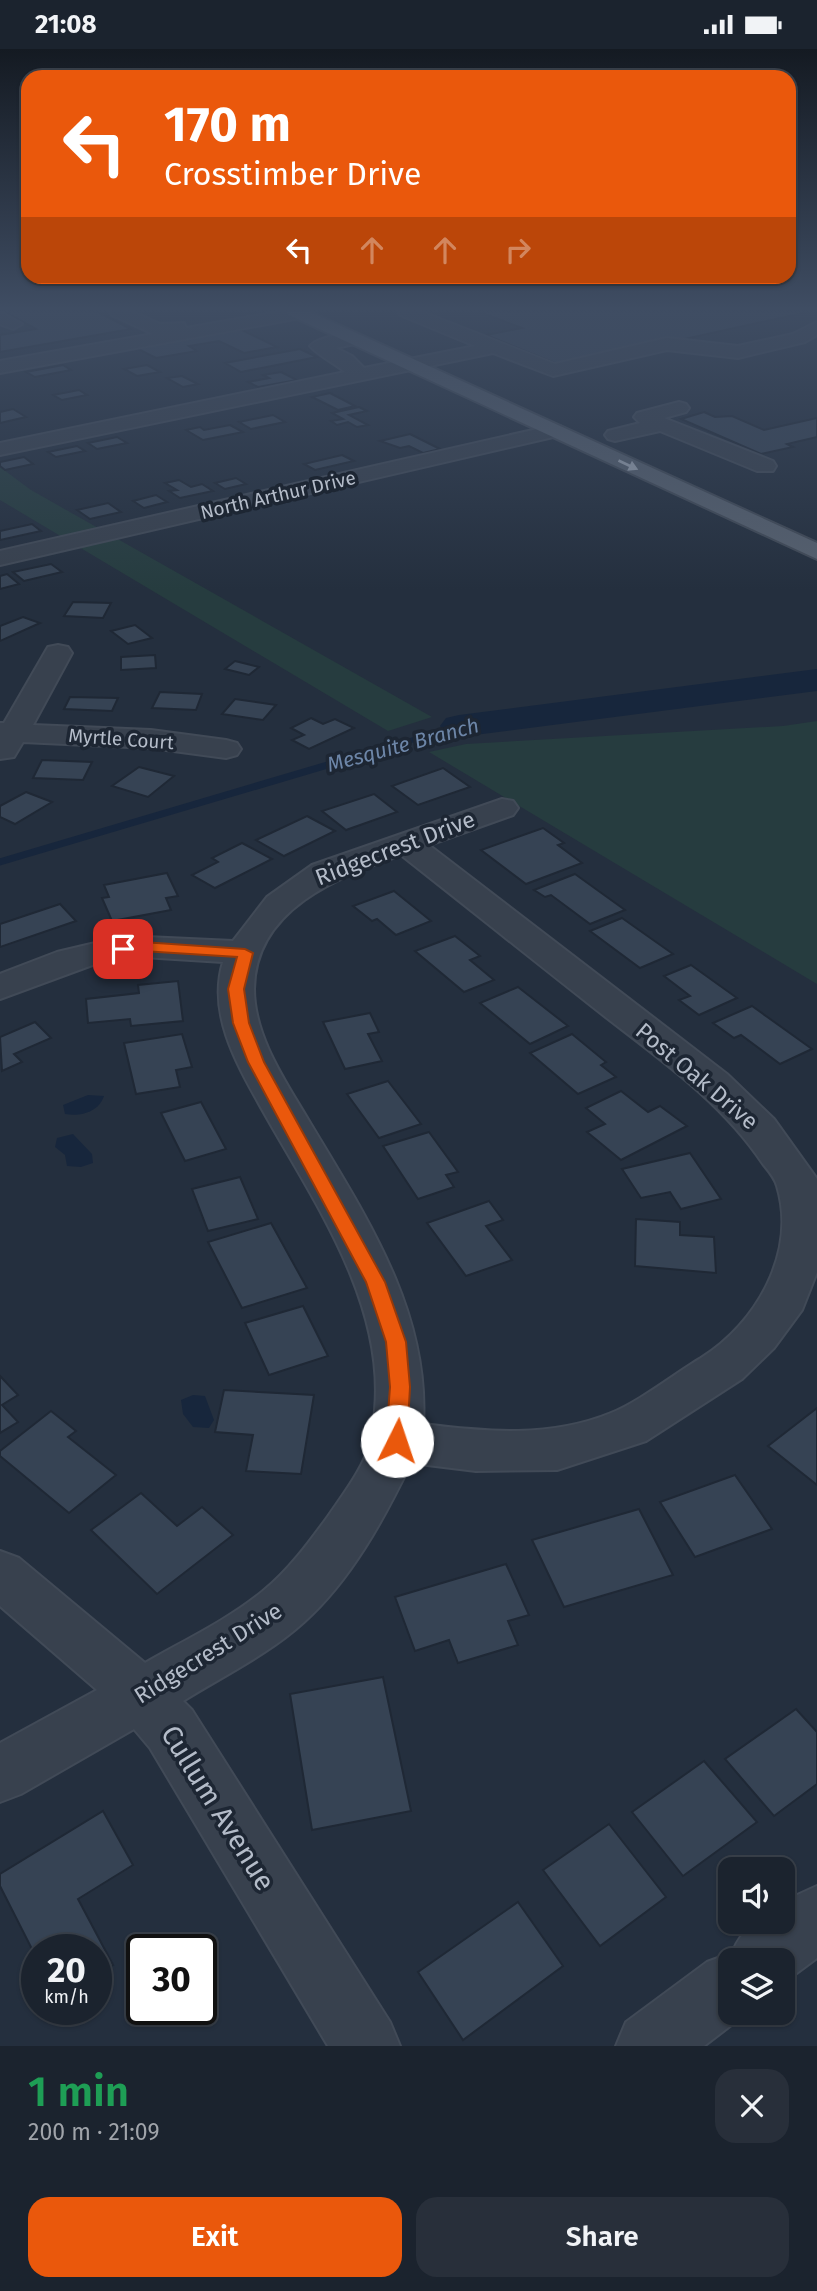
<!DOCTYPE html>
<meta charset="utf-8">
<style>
body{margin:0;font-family:"Fira Sans",sans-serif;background:#282f3a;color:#f1f3f6;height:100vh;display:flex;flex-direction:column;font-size:26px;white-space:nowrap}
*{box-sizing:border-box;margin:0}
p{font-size:23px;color:#a0a4aa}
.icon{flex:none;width:38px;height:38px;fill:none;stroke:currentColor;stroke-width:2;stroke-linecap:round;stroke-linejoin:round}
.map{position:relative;height:1997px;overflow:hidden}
.drawer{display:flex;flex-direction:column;background:#1b232e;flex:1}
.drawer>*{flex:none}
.hud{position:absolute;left:21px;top:21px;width:775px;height:214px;border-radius:21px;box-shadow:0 2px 5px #0004,0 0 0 2px #39404a;background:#ea580c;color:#fff;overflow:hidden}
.tools{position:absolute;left:718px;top:1808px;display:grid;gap:14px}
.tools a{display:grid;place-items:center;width:77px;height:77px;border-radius:14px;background:#1b232e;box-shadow:0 2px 5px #0004,0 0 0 2px #39404a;font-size:35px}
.speed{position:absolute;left:21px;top:1885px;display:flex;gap:14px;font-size:35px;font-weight:700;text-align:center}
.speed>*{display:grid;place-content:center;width:91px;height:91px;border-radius:50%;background:#1b232e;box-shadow:0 2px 5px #0004,0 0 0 2px #39404a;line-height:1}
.speed small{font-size:18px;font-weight:400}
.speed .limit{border:4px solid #111;border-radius:10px;background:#fff;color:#111}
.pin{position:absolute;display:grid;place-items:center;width:60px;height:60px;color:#fff;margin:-30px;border-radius:14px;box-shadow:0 4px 10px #0006}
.me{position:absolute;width:77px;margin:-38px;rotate:4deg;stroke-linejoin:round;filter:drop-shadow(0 0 5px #0008)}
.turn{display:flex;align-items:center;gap:24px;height:147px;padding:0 28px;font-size:32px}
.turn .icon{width:91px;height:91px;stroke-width:2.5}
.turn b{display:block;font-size:49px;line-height:60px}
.lanes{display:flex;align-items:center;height:66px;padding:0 28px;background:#0003;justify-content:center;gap:35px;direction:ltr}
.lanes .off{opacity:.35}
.round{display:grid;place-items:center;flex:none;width:74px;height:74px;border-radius:21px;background:#282f3a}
.overview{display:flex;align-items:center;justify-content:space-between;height:119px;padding:0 28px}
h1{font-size:42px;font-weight:600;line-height:52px;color:#1e9e55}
.primary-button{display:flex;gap:14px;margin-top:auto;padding:14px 28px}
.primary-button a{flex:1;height:80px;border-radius:21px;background:#ea580c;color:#fff;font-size:28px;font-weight:600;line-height:80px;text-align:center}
.primary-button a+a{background:#282f3a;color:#f1f3f6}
.status{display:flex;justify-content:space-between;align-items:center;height:49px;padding:0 35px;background:#1b232e;direction:ltr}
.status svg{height:19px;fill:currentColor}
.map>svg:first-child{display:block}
.green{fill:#263c3f}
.water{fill:#17263c}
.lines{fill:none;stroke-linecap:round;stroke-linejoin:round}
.stream-far1{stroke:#17263c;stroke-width:5}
.stream{stroke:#17263c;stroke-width:7}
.river{fill:#17263c;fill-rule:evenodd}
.building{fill:#364354;stroke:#1f2835;stroke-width:2}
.minor-casing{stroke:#414a57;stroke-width:4}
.major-casing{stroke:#414a57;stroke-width:4}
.minor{fill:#38414e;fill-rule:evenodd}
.major{fill:#56606e;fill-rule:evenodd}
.oneway{fill:#a1aab7}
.route{fill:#ea580c;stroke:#983908;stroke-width:2}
.labels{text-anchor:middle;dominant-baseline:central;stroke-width:7;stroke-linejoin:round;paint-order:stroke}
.far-street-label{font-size:19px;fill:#b4bcc9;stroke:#1d2633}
.far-water-label{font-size:21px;font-style:italic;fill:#6d86a8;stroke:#1d2633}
.street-label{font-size:23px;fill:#b4bcc9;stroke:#1d2633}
.near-street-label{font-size:28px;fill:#b4bcc9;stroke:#1d2633}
</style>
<div class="status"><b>21:08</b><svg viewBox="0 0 49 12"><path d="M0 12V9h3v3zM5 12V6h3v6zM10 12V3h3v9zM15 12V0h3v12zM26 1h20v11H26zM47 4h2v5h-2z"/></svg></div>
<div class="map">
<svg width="817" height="1997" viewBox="0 0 817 1997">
<rect width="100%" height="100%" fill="#242f3e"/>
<g class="green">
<polygon points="0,418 31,441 432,668 388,682 0,451"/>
<polygon points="817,672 817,935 429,703 466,695 783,677"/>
</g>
<g class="water">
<path d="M88,1046L104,1047C99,1063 80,1068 65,1065L63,1056Z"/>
<polygon points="73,1085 92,1105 93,1114 81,1118 67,1117 65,1106 55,1098 57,1089"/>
<polygon points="193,1346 205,1347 214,1371 209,1379 193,1378 183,1365 181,1351"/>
</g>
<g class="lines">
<polyline class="stream-far1" points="389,698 459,677"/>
<polyline class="stream" points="0,813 395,696"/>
<polygon class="river" points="817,620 817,642 459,688 446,685 440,677 446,669 459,666"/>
</g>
<g class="building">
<polygon points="4,262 96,262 131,280 0,303 0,286 36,280"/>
<polygon points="477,262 812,262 562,317 486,286 522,279"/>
<polygon points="240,280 277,298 244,304 219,292 189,297 197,302 156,309 136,299"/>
<polygon points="300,300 317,308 241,323 225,314"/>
<polygon points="63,316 71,321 35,328 26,323"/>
<polygon points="147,316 160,323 137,327 124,320"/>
<polygon points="281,323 297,331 258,338 248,333 269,329 263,326"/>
<polygon points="182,327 198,335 183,338 167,329"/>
<polygon points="79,341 87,346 62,351 53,346"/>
<polygon points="330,344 355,357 338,361 312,348"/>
<polygon points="359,358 367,362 349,366 368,376 357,378 348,373 337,376 331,372 343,370 332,364"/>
<polygon points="13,360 26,368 0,374 0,363"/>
<polygon points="704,363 715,368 732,367 764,381 817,369 817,388 787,395 793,398 761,405 681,370"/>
<polygon points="273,366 285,373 251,380 239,373"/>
<polygon points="230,376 243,383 203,391 186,381 200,378 204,381"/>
<polygon points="410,385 440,400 423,404 409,397 400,399 380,392"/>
<polygon points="117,388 127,394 97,400 88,394"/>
<polygon points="77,397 85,402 56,408 48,403"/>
<polygon points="342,406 354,412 315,421 304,415"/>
<polygon points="24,408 33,415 5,421 0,417 0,413"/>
<polygon points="236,429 246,435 225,440 215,434"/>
<polygon points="179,431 191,438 202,435 213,442 180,449 169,442 177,441 165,434"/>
<polygon points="156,446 167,453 144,459 133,452"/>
<polygon points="108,454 121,463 90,470 77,461"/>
<polygon points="32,475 41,482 0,491 0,482"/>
<polygon points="51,515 62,523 24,532 13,523"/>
<polygon points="7,525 19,535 0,540 0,527"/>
<polygon points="73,553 111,554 103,569 64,567"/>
<polygon points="23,568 40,574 0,592 0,577"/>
<polygon points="135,576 152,589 128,595 111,582"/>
<polygon points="155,606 156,619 121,621 121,608"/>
<polygon points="235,612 259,618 249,626 225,620"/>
<polygon points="160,643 202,645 196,661 152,659"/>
<polygon points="70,648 118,649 112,662 64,660"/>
<polygon points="235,650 276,656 263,671 222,665"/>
<polygon points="311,669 323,675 335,670 354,679 309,700 292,691 304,686 291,679"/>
<polygon points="42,711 92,713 83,731 33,729"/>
<polygon points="139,718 174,727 148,748 112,737"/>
<polygon points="443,719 470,738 418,756 392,737"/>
<polygon points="26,743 52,753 15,775 0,768 0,757"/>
<polygon points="374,745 397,763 346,781 322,762"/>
<polygon points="307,767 335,782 284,807 256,791"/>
<polygon points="543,779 564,794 558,796 582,814 526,835 481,801"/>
<polygon points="242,794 272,810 215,839 192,826 218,813 212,809"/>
<polygon points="167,824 178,847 166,849 171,861 112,872 102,849 109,848 104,836"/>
<polygon points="575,825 625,861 590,875 551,846 545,848 534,841"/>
<polygon points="394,842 431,872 396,886 377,870 372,872 353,857"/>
<polygon points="60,855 76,872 0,898 0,875"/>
<polygon points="622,869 673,905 640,919 590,882"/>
<polygon points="455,887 480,907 470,911 494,931 464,943 415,902"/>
<polygon points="691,916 737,949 699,966 679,951 690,947 664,927"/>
<polygon points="178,932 183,972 131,977 130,970 88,974 86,950 139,944 138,936"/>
<polygon points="518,938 568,977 530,995 480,954"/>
<polygon points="752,957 812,1000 780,1015 741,986 734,989 713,974"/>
<polygon points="370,964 379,983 368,985 382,1012 345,1020 323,973"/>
<polygon points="35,973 51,989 14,1005 22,1013 2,1022 0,988"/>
<polygon points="182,985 192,1018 176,1021 180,1038 136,1045 124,994"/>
<polygon points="572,985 606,1013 601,1016 616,1028 578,1045 530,1004"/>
<polygon points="388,1032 421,1075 379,1089 347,1045"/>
<polygon points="621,1042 648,1063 660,1057 687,1077 621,1111 587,1083 605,1075 586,1059"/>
<polygon points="201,1053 226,1100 185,1112 161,1064"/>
<polygon points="429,1083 458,1123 446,1126 454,1138 418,1150 383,1097"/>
<polygon points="690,1104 721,1150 681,1160 670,1143 641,1149 622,1120"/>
<polygon points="240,1128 258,1170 208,1182 192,1140"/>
<polygon points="489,1152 503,1171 486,1177 512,1211 466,1227 427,1174"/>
<polygon points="636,1170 680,1173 680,1186 714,1188 716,1224 635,1217"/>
<polygon points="271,1174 307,1239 242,1259 208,1193"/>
<polygon points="303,1257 328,1307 269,1326 245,1274"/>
<polygon points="0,1327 18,1346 2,1356 18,1373 0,1384"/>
<polygon points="224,1341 314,1346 301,1425 246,1422 253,1386 215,1383"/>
<polygon points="817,1359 817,1436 768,1397"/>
<polygon points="51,1362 76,1382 68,1388 116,1426 69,1464 0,1407 0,1402"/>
<polygon points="735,1426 772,1480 695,1508 660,1453"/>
<polygon points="141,1444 177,1477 202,1458 233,1486 157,1545 91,1481"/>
<polygon points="639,1460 673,1526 564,1558 532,1491"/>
<polygon points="506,1515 529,1566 508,1572 518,1596 458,1614 449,1591 415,1602 395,1548"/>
<polygon points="383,1628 411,1762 312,1781 290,1645"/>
<polygon points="796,1660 817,1683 817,1735 774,1767 725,1710"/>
<polygon points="704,1712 757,1773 683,1827 632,1763"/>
<polygon points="103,1762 133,1816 78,1850 113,1916 96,1927 96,1900 37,1900 37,1910 0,1837 0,1825"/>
<polygon points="609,1775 666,1848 600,1897 543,1821"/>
<polygon points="518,1853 563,1917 463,1991 418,1923"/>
</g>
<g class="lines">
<g class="minor-casing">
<g id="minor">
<polygon points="110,262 131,262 160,275 184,274 186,279 284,262 307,262 309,264 300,269 0,324 0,312 153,285 112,266"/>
<path d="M398,262H420L555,315L667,289L738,297L793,285L817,273V286L805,293L738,309L667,301L553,327L493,304L0,406V394L345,323C334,314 319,307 310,297C318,288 347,283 359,286L362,290L359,294L336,299L352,307L364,319L475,297L400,266Z"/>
<polygon points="0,263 22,275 13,280 0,275"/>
<polygon points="679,353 686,355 689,359 686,363 664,369 773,412 776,417 773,422 757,422 660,382 615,392 608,390 605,386 608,382 640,374 634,368 637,364"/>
<polygon points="555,376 562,378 565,382 562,386 0,516 0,502"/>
<polygon points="58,596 68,598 72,604 33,676 151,681 226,691 237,694 241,700 237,706 226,709 151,699 23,693 14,708 0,710 0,674 4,674 48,598"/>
<path d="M502,750L513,752L518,759L513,766L429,796L727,1025L774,1070L817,1130V1223L802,1261L774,1299L742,1330L646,1392L557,1421L476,1422L411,1414C384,1470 351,1531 304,1573C269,1605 223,1627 183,1652L192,1661L390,1973L400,1997H328L150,1699L134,1680L21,1745L0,1753V1694L97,1641L0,1557V1502L19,1509L145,1614C185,1591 228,1571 263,1542C289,1521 310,1492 329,1466C344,1444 364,1418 371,1392C374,1383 374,1371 375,1361C385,1253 313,1151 263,1062C238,1017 207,966 223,913L143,908L106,911L0,950V925L57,903L125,887L233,892L267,848L312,816ZM401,806C462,854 523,903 584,951C646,1001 718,1047 763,1115C768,1121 775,1129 777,1137C797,1203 757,1274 701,1309C674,1325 639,1353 611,1364C550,1389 486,1383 423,1375C430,1260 363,1163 306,1067C284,1030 254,986 254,940C255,860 338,828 401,806Z"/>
<path d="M817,1837V1909L782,1935V1911H730V1964H747L704,1997H616L626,1973L707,1913L732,1904C743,1878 755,1872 782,1872V1856L795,1847Z"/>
</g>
</g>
<g class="major-casing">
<polygon id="major" points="286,262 308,262 817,494 817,510 289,266"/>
</g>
<use href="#minor" class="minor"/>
<use href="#major" class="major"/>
</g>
<defs><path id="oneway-solid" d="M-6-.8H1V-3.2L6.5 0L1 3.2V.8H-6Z" transform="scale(1.75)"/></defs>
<use class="oneway" href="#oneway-solid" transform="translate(628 416) rotate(25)"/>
<linearGradient id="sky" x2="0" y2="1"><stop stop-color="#141a22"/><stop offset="0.48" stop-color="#3f4d63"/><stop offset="1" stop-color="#3f4d63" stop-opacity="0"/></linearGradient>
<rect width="817" height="541" fill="url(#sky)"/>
<polygon class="route" points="142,893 245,900 253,904 244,940 249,974 264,1013 385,1233 406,1293 410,1338 407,1392 404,1398 397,1400 389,1398 386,1392 390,1338 386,1293 366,1233 248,1013 233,974 228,940 237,908 142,902 123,904 116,900 118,896"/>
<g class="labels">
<g class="far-street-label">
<text transform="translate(278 446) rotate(-13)">North Arthur Drive</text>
<text transform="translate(121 690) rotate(4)">Myrtle Court</text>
</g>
<g class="far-water-label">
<text transform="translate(403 696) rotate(-15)">Mesquite Branch</text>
</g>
<g class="street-label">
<text transform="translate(395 799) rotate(-21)">Ridgecrest Drive</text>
<text transform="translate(697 1027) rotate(40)">Post Oak Drive</text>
<text transform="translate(208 1604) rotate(-32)">Ridgecrest Drive</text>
</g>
<g class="near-street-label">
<text transform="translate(218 1759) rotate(58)">Cullum Avenue</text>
</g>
</g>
</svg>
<div class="tools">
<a><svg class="icon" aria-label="sound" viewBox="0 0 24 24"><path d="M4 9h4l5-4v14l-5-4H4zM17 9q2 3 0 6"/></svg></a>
<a><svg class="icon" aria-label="layers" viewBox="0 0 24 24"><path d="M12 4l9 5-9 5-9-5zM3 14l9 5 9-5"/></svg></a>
</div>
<div class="speed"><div>20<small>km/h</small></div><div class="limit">30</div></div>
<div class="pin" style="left:123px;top:900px;background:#d93025"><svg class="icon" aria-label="arrive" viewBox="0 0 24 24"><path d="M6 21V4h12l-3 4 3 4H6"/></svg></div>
<svg class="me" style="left:397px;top:1392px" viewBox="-20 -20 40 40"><circle r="19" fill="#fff"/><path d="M0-13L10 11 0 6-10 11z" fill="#ea580c"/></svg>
<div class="hud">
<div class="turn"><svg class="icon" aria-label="left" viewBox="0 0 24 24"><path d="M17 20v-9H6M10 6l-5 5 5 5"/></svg><div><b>170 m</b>Crosstimber Drive</div></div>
<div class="lanes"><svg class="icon" aria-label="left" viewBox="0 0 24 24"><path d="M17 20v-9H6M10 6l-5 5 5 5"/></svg><svg class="icon off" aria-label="ahead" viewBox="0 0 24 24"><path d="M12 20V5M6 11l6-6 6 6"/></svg><svg class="icon off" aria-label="ahead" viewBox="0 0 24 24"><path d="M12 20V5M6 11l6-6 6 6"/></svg><svg class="icon off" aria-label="right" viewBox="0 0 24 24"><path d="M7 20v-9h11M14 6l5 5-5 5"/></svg></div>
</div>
</div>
<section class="drawer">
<div class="overview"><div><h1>1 min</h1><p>200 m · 21:09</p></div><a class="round"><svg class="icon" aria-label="close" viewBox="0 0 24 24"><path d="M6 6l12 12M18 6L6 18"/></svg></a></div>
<div class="primary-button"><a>Exit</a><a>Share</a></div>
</section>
